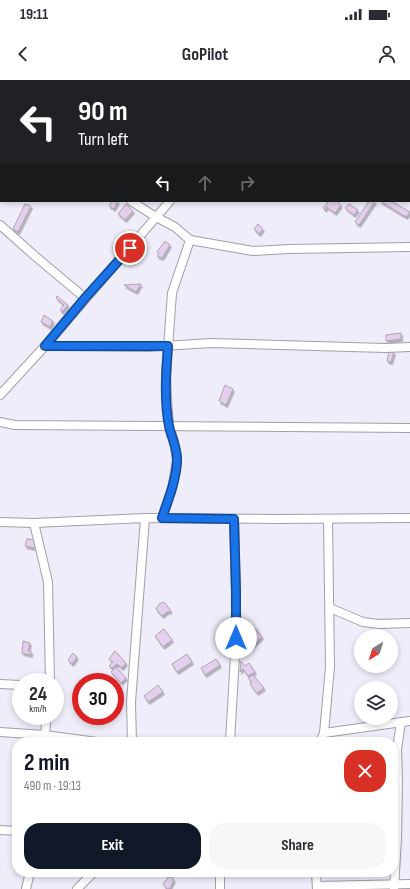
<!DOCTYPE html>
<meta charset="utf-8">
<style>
body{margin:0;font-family:"Sofia Sans Condensed",sans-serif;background:#f7f7f7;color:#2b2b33;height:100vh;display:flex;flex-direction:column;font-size:15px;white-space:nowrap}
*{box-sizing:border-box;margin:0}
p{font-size:13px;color:#7c7c81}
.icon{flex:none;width:22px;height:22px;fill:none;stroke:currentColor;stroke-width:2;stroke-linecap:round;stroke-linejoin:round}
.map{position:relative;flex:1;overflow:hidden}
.side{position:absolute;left:12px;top:657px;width:386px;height:140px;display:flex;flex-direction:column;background:#fff;border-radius:16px;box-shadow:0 2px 6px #0003}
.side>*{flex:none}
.banner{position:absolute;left:0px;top:0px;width:410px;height:122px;box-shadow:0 2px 6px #0003;background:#202124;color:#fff;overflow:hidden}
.needle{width:26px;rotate:218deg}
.tools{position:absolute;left:354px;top:549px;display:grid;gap:8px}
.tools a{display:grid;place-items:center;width:44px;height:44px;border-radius:50%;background:#fff;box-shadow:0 2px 6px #0003;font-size:20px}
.speed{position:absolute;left:12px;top:593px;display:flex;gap:8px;font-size:20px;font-weight:700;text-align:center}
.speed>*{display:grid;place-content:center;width:52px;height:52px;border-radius:50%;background:#fff;box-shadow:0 2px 6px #0003;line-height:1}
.speed small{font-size:10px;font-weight:400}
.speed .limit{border:6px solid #d22;background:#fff;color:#111}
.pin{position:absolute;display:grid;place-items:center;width:34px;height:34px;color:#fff;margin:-17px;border:2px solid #fff;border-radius:50%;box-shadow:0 1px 4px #0007}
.me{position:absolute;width:44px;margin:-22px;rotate:0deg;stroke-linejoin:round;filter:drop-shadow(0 0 3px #0008)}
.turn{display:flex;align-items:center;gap:14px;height:84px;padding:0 12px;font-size:18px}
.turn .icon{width:52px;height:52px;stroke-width:2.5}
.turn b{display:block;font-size:28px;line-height:34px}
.lanes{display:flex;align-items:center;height:38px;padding:0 12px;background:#0003;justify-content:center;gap:20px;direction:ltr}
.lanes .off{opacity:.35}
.round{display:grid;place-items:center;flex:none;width:42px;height:42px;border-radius:16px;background:#f7f7f7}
.head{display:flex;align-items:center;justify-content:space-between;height:68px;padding:0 12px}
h1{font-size:24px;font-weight:700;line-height:30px;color:#111827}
.primary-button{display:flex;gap:8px;margin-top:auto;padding:8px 12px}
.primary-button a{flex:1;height:46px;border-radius:16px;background:#111827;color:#fff;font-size:16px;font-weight:700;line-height:46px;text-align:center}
.primary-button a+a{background:#f7f7f7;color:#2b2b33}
.status{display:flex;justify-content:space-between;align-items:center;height:28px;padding:0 20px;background:#fff;direction:ltr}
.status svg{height:11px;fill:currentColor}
header{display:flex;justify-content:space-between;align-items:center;height:52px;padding:0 12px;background:#fff;font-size:18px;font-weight:700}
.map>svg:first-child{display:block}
.building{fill:#e4d0ee;stroke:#aca4b0;filter:url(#shadow)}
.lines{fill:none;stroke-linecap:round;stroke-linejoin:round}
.minor-casing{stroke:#a19fab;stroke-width:10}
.minor{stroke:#fff;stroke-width:8}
.route-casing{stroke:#114b97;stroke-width:10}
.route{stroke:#1a73e8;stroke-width:7}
</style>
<div class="status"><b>19:11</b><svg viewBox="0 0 49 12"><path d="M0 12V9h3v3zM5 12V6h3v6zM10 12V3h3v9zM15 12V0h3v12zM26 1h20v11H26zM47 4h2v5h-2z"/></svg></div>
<header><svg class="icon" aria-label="back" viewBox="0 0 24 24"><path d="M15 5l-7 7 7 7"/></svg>GoPilot<svg class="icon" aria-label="person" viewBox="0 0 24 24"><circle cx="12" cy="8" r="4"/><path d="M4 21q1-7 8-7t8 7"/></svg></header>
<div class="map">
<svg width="410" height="809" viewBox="0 0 410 809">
<defs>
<filter id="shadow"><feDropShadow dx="1.5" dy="2.5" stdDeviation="0" flood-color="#0004"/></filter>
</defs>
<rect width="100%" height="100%" fill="#efedfa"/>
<g class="building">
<polygon points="112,121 118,121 114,129 109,126"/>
<polygon points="329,121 337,121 341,125 335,133 327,127 325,130 323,128"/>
<polygon points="369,121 375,121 359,145 355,142"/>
<polygon points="380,121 391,121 410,132 406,137"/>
<polygon points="25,124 31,126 18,152 13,149"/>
<polygon points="126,124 133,131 125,140 118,134"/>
<polygon points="349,124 358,130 354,135 345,128"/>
<polygon points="258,144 263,149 259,154 254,149"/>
<polygon points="165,161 170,165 162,178 157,176 159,174 157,172"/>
<polygon points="141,204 136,212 124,205"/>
<polygon points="57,216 68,225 62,232 60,230 64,225 56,218"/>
<polygon points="44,235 53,241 50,247 41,242"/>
<polygon points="401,253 401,259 386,261 386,255"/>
<polygon points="389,272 394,272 391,282 387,281"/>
<polygon points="225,305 233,309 226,325 219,321"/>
<polygon points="27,459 37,460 35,468 25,466"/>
<polygon points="164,522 171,531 167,532 162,536 156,529 159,524"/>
<polygon points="164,549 172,560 163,567 155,556"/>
<polygon points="256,549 262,557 248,570 244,566 251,559 247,554"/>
<polygon points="23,561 30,563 28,571 31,571 31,575 22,573"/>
<polygon points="115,571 126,583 122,588 117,584 112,588 109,586 113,582 109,579"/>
<polygon points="73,573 77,577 72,584 68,580"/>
<polygon points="187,574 192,582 177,592 172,584"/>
<polygon points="216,579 220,585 205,595 201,588"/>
<polygon points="241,581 245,586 249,583 255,592 248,596 243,589 240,592"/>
<polygon points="116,587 126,598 121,603 111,592"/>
<polygon points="253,595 264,608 257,613 250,604 252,602 248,598"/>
<polygon points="158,605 163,612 148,622 144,616"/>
<polygon points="170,795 174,800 169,809 167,809 163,804"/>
</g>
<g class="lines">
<g class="minor-casing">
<g id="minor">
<polyline points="189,0 190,1"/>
<polyline points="271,1 272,0"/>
<polyline points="0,5 1,6"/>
<polyline points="409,73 410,73"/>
<polyline points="0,101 1,100"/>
<polyline points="131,121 156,137 175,147 190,160 253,171 290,169 410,167"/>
<polyline points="0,145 36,177 85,218"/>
<polyline points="45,266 148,267 211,263 385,268 410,267"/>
<polyline points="0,315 45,266 170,121"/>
<polyline points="0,342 15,345 410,348"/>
<polyline points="162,438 172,409 177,381 174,361 169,346 167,319 166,295 172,213 190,160"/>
<polyline points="0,442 34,443 145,438 276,439 410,438"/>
<polyline points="34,443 48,502 50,602"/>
<polyline points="330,528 363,542 379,544 410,543"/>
<polyline points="0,604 21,605"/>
<polyline points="0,652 45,655 97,662"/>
<polyline points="324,653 410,641"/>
<polyline points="44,662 47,636"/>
<polyline points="132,662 131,622 145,438"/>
<polyline points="230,662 236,558 236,512 234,439"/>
<polyline points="320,662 324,653 330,587 328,439"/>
<polyline points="0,750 17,751"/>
<polyline points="316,792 317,809"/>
<polyline points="317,806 410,804"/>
<polyline points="26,809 30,792"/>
<polyline points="77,809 94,792"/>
<polyline points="220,809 220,792"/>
<polyline points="394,809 397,758 398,702 397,669 401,642"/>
</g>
</g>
<use href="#minor" class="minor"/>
</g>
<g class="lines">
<g class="route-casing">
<path id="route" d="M130,168L85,218L45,266H168C166,292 164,320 169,346C171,357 178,369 177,381C176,401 168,420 162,438L234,439L236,512V558"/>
</g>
<use href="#route" class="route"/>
</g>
</svg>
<div class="tools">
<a><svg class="needle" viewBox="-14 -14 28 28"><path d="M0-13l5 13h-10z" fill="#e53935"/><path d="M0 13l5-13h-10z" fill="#7c7c81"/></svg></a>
<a><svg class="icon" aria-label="layers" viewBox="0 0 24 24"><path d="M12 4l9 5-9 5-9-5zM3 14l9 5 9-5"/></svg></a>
</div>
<div class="speed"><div>24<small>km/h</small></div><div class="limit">30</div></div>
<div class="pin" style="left:130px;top:168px;background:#d93025"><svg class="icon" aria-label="arrive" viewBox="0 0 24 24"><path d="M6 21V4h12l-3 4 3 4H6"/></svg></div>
<svg class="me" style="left:236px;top:558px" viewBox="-20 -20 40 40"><circle r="19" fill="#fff"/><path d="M0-13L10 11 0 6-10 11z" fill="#1a73e8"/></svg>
<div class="banner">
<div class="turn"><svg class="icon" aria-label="left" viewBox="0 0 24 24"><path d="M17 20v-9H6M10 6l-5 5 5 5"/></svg><div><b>90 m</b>Turn left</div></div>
<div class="lanes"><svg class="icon" aria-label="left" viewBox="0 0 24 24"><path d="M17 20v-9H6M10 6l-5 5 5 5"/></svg><svg class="icon off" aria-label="ahead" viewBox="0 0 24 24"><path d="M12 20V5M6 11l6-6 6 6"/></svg><svg class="icon off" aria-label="right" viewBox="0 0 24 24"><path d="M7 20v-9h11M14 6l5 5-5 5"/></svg></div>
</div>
<section class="side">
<div class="head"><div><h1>2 min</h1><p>490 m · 19:13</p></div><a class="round" style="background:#d93025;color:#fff"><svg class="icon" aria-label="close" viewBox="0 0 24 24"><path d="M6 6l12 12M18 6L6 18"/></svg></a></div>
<div class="primary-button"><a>Exit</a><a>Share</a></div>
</section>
</div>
